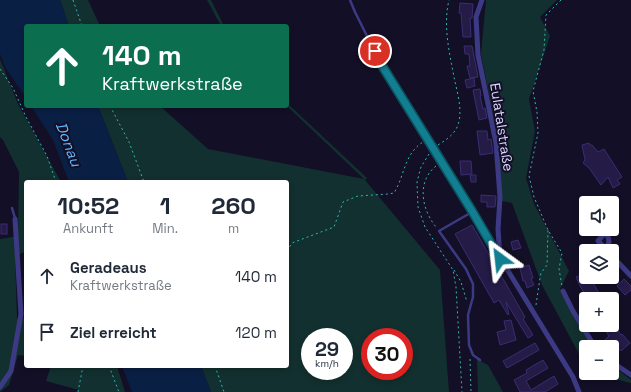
<!DOCTYPE html>
<html lang="de">
<meta charset="utf-8">
<style>
body{margin:0;font-family:"Space Grotesk",sans-serif;background:#f6f6f7;color:#1f2937;height:100vh;display:flex;flex-direction:column;font-size:15px;white-space:nowrap}
*{box-sizing:border-box;margin:0}
p{font-size:13px;color:#747a83}
.icon{flex:none;width:22px;height:22px;fill:none;stroke:currentColor;stroke-width:2;stroke-linecap:round;stroke-linejoin:round}
.map{position:relative;flex:1;overflow:hidden}
.sheet{position:absolute;left:24px;top:180px;width:265px;height:188px;display:flex;flex-direction:column;background:#fff;border-radius:4px;box-shadow:0 2px 6px #0003}
.sheet>*{flex:none}
.banner{position:absolute;left:24px;top:24px;width:265px;height:84px;border-radius:4px;box-shadow:0 2px 6px #0003;background:#0b6e4f;color:#fff;overflow:hidden}
.buttons{position:absolute;left:579px;top:196px;display:grid;gap:8px}
.buttons a{display:grid;place-items:center;width:40px;height:40px;border-radius:4px;background:#fff;box-shadow:0 2px 6px #0003;font-size:20px}
.speed{position:absolute;left:301px;top:328px;display:flex;gap:8px;font-size:20px;font-weight:700;text-align:center}
.speed>*{display:grid;place-content:center;width:52px;height:52px;border-radius:50%;background:#fff;box-shadow:0 2px 6px #0003;line-height:1}
.speed small{font-size:10px;font-weight:400}
.speed .limit{border:6px solid #d22;background:#fff;color:#111}
.pin{position:absolute;display:grid;place-items:center;width:34px;height:34px;color:#fff;margin:-17px;border:2px solid #fff;border-radius:50%;box-shadow:0 1px 4px #0007}
.me{position:absolute;width:44px;margin:-22px;rotate:330deg;stroke-linejoin:round;filter:drop-shadow(0 0 3px #0008)}
.turn{display:flex;align-items:center;gap:14px;height:84px;padding:0 12px;font-size:18px}
.turn .icon{width:52px;height:52px;stroke-width:2.5}
.turn b{display:block;font-size:28px;line-height:34px}
.eta{display:flex;justify-content:space-evenly;align-items:center;height:68px;text-align:center}
.eta b{font-size:24px;font-weight:800;line-height:28px}
ul{padding:0;list-style:none}
li{display:flex;align-items:center;gap:12px;height:56px;padding:0 12px}
li div{flex:1}
li b{display:block;font-size:15px}
li em{font-style:normal}
.map>svg:first-child{display:block}
.green{fill:#12302f;fill-rule:evenodd}
.water{fill:#0a1f44}
.building{fill:#241b47;stroke:#3b2d73}
.lines{fill:none;stroke-linecap:round;stroke-linejoin:round}
.path{stroke:#2fb8b0;stroke-width:1;stroke-dasharray:2 3;stroke-linecap:butt}
.lane{stroke:#3d3a85;stroke-width:2.5}
.street{stroke:#3d3a85;stroke-width:5}
.route-casing{stroke:#0b525e;stroke-width:10}
.route{stroke:#117e91;stroke-width:7}
.labels{text-anchor:middle;dominant-baseline:central;stroke-width:4;stroke-linejoin:round;paint-order:stroke}
.street-label{font-size:14px;fill:#d9d4ff;stroke:#130f26}
.water-label{font-size:15px;font-style:italic;fill:#62b6ff;stroke:#130f26}
</style>
<div class="map">
<svg width="631" height="392" viewBox="0 0 631 392">
<rect width="100%" height="100%" fill="#130f26"/>
<g class="green">
<polygon points="60,0 88,0 100,26 69,26"/>
<polygon points="207,0 211,0 224,26 221,26"/>
<polygon points="486,0 557,0 540,17 550,36 529,99 535,131 526,178 534,204 569,271 560,289 593,347 586,347 586,367 542,285 512,203 502,201 497,136 481,54"/>
<polygon points="0,59 18,104 61,182 26,182 26,251 15,257 17,319 26,318 26,356 18,355 9,385 0,392 0,239 18,236 19,172 3,140 0,137"/>
<path d="M287,103L367,178L365,180L440,270L449,392H211L201,366H287V182H128L98,106H160L208,149L364,179L287,106ZM310,337H344V371H310ZM370,337H404V371H370Z"/>
<polygon points="477,359 488,365 503,392 478,392"/>
<polygon points="612,365 631,380 631,383 589,373 612,373"/>
<polygon points="51,366 117,366 125,392 79,392 79,390 46,381"/>
</g>
<g class="water">
<polygon points="0,0 60,0 69,26 26,26 26,98 5,67 0,54"/>
<polygon points="31,106 98,106 128,182 69,182 53,140"/>
<polygon points="122,366 201,366 211,392 132,392"/>
</g>
<g class="building">
<polygon points="460,3 473,4 472,18 470,18 471,37 463,37 461,13 459,13"/>
<polygon points="464,46 472,46 478,77 470,78 467,66 470,66 469,54 465,54"/>
<polygon points="474,78 475,86 467,88 465,80"/>
<polygon points="480,89 481,96 480,96 483,109 485,108 487,118 479,120 473,90"/>
<polygon points="477,131 487,131 488,140 491,139 493,153 480,155"/>
<polygon points="589,143 590,145 592,145 598,152 604,149 622,177 617,180 620,184 613,188 608,177 601,185 589,168 583,163 585,160 582,145"/>
<polygon points="460,161 471,161 472,174 461,175"/>
<polygon points="470,175 476,175 476,182 471,182"/>
<polygon points="481,195 496,196 495,207 487,207 487,202 481,202"/>
<rect x="1" y="224" width="6" height="10"/>
<polygon points="472,225 525,317 523,319 533,335 528,338 506,302 509,314 508,315 499,300 494,303 455,234"/>
<polygon points="518,240 521,248 513,250 511,242"/>
<polygon points="529,265 533,278 531,279 534,285 527,288 525,281 523,281 520,268"/>
<polygon points="586,273 586,277 590,277 602,299 588,299 580,286 576,277"/>
<polygon points="624,279 631,286 631,290 625,295 617,286"/>
<polygon points="511,320 516,340 500,345 497,332 506,330 504,321"/>
<polygon points="590,325 597,325 600,329 595,332"/>
<polygon points="602,325 614,325 621,335 622,334 630,343 621,351 613,342 608,347 606,347 602,343 609,336"/>
<polygon points="535,343 539,350 507,368 503,361"/>
<polygon points="543,360 548,368 526,381 531,390 554,376 558,384 545,392 520,392 514,380 527,373 526,370"/>
</g>
<g class="lines">
<g class="path">
<polyline points="73,0 82,26"/>
<polyline points="561,0 546,15 544,50 533,91 537,112 538,133 529,176 534,197 548,230 562,253 559,269 562,286"/>
<polyline points="0,69 13,88 26,117 47,156 56,182"/>
<polyline points="110,106 129,142 144,182"/>
<path d="M438,145C446,140 454,135 458,125C463,110 457,92 454,77C449,51 443,25 449,0"/>
<polyline points="429,154 421,167 417,182 418,207 425,227 453,270 456,287 462,392"/>
<path d="M436,166C416,182 422,210 436,227"/>
<path d="M287,251L292,243L334,227L343,202L358,196L388,194L394,193C405,175 404,154 423,142"/>
<polyline points="454,270 461,282 467,302"/>
<polyline points="536,305 540,278 541,273 547,265 548,230"/>
<polyline points="470,359 471,392"/>
<polyline points="109,366 119,392"/>
<polyline points="215,366 224,392"/>
<polyline points="78,392 83,366"/>
</g>
<g class="lane">
<polyline points="350,0 355,12 381,64 433,148"/>
<polyline points="12,208 15,218"/>
<polyline points="472,212 439,231 466,269 473,284 473,297 468,315 469,345 473,355 480,360"/>
</g>
<g class="street">
<polyline points="482,0 476,17 478,55 496,143 500,197 498,229 500,258"/>
<polyline points="433,148 573,377 579,392"/>
<polyline points="606,249 609,242 608,236 604,234 598,241 608,251"/>
<polyline points="612,256 631,276"/>
<polyline points="563,291 573,311 595,347"/>
<polyline points="612,362 631,375"/>
<polyline points="0,387 11,371 21,314 15,219"/>
</g>
</g>
<g class="lines">
<g class="route-casing">
<polyline id="route" points="375,51 381,64 472,211 500,259"/>
</g>
<use href="#route" class="route"/>
</g>
<g class="labels">
<g class="street-label">
<text transform="translate(502 127) rotate(81)">Eulatalstraße</text>
</g>
<g class="water-label">
<text transform="translate(69 144) rotate(69)">Donau</text>
</g>
</g>
</svg>
<div class="buttons">
<a><svg class="icon" aria-label="sound" viewBox="0 0 24 24"><path d="M4 9h4l5-4v14l-5-4H4zM17 9q2 3 0 6"/></svg></a>
<a><svg class="icon" aria-label="layers" viewBox="0 0 24 24"><path d="M12 4l9 5-9 5-9-5zM3 14l9 5 9-5"/></svg></a>
<a>+</a>
<a>−</a>
</div>
<div class="speed"><div>29<small>km/h</small></div><div class="limit">30</div></div>
<div class="pin" style="left:375px;top:51px;background:#d93025"><svg class="icon" aria-label="arrive" viewBox="0 0 24 24"><path d="M6 21V4h12l-3 4 3 4H6"/></svg></div>
<svg class="me" style="left:500px;top:259px" viewBox="-20 -20 40 40"><path d="M0-17L14 15 0 8-14 15z" fill="#117e91" stroke="#fff" stroke-width="4"/></svg>
<div class="banner">
<div class="turn"><svg class="icon" aria-label="ahead" viewBox="0 0 24 24"><path d="M12 20V5M6 11l6-6 6 6"/></svg><div><b>140 m</b>Kraftwerkstraße</div></div>
</div>
<section class="sheet">
<div class="eta">
<div><b>10:52</b><p>Ankunft</p></div>
<div><b>1</b><p>Min.</p></div>
<div><b>260</b><p>m</p></div>
</div>
<ul>
<li><svg class="icon" aria-label="ahead" viewBox="0 0 24 24"><path d="M12 20V5M6 11l6-6 6 6"/></svg><div><b>Geradeaus</b><p>Kraftwerkstraße</p></div><em>140 m</em></li>
<li><svg class="icon" aria-label="arrive" viewBox="0 0 24 24"><path d="M6 21V4h12l-3 4 3 4H6"/></svg><div><b>Ziel erreicht</b></div><em>120 m</em></li>
</ul>
</section>
</div>
